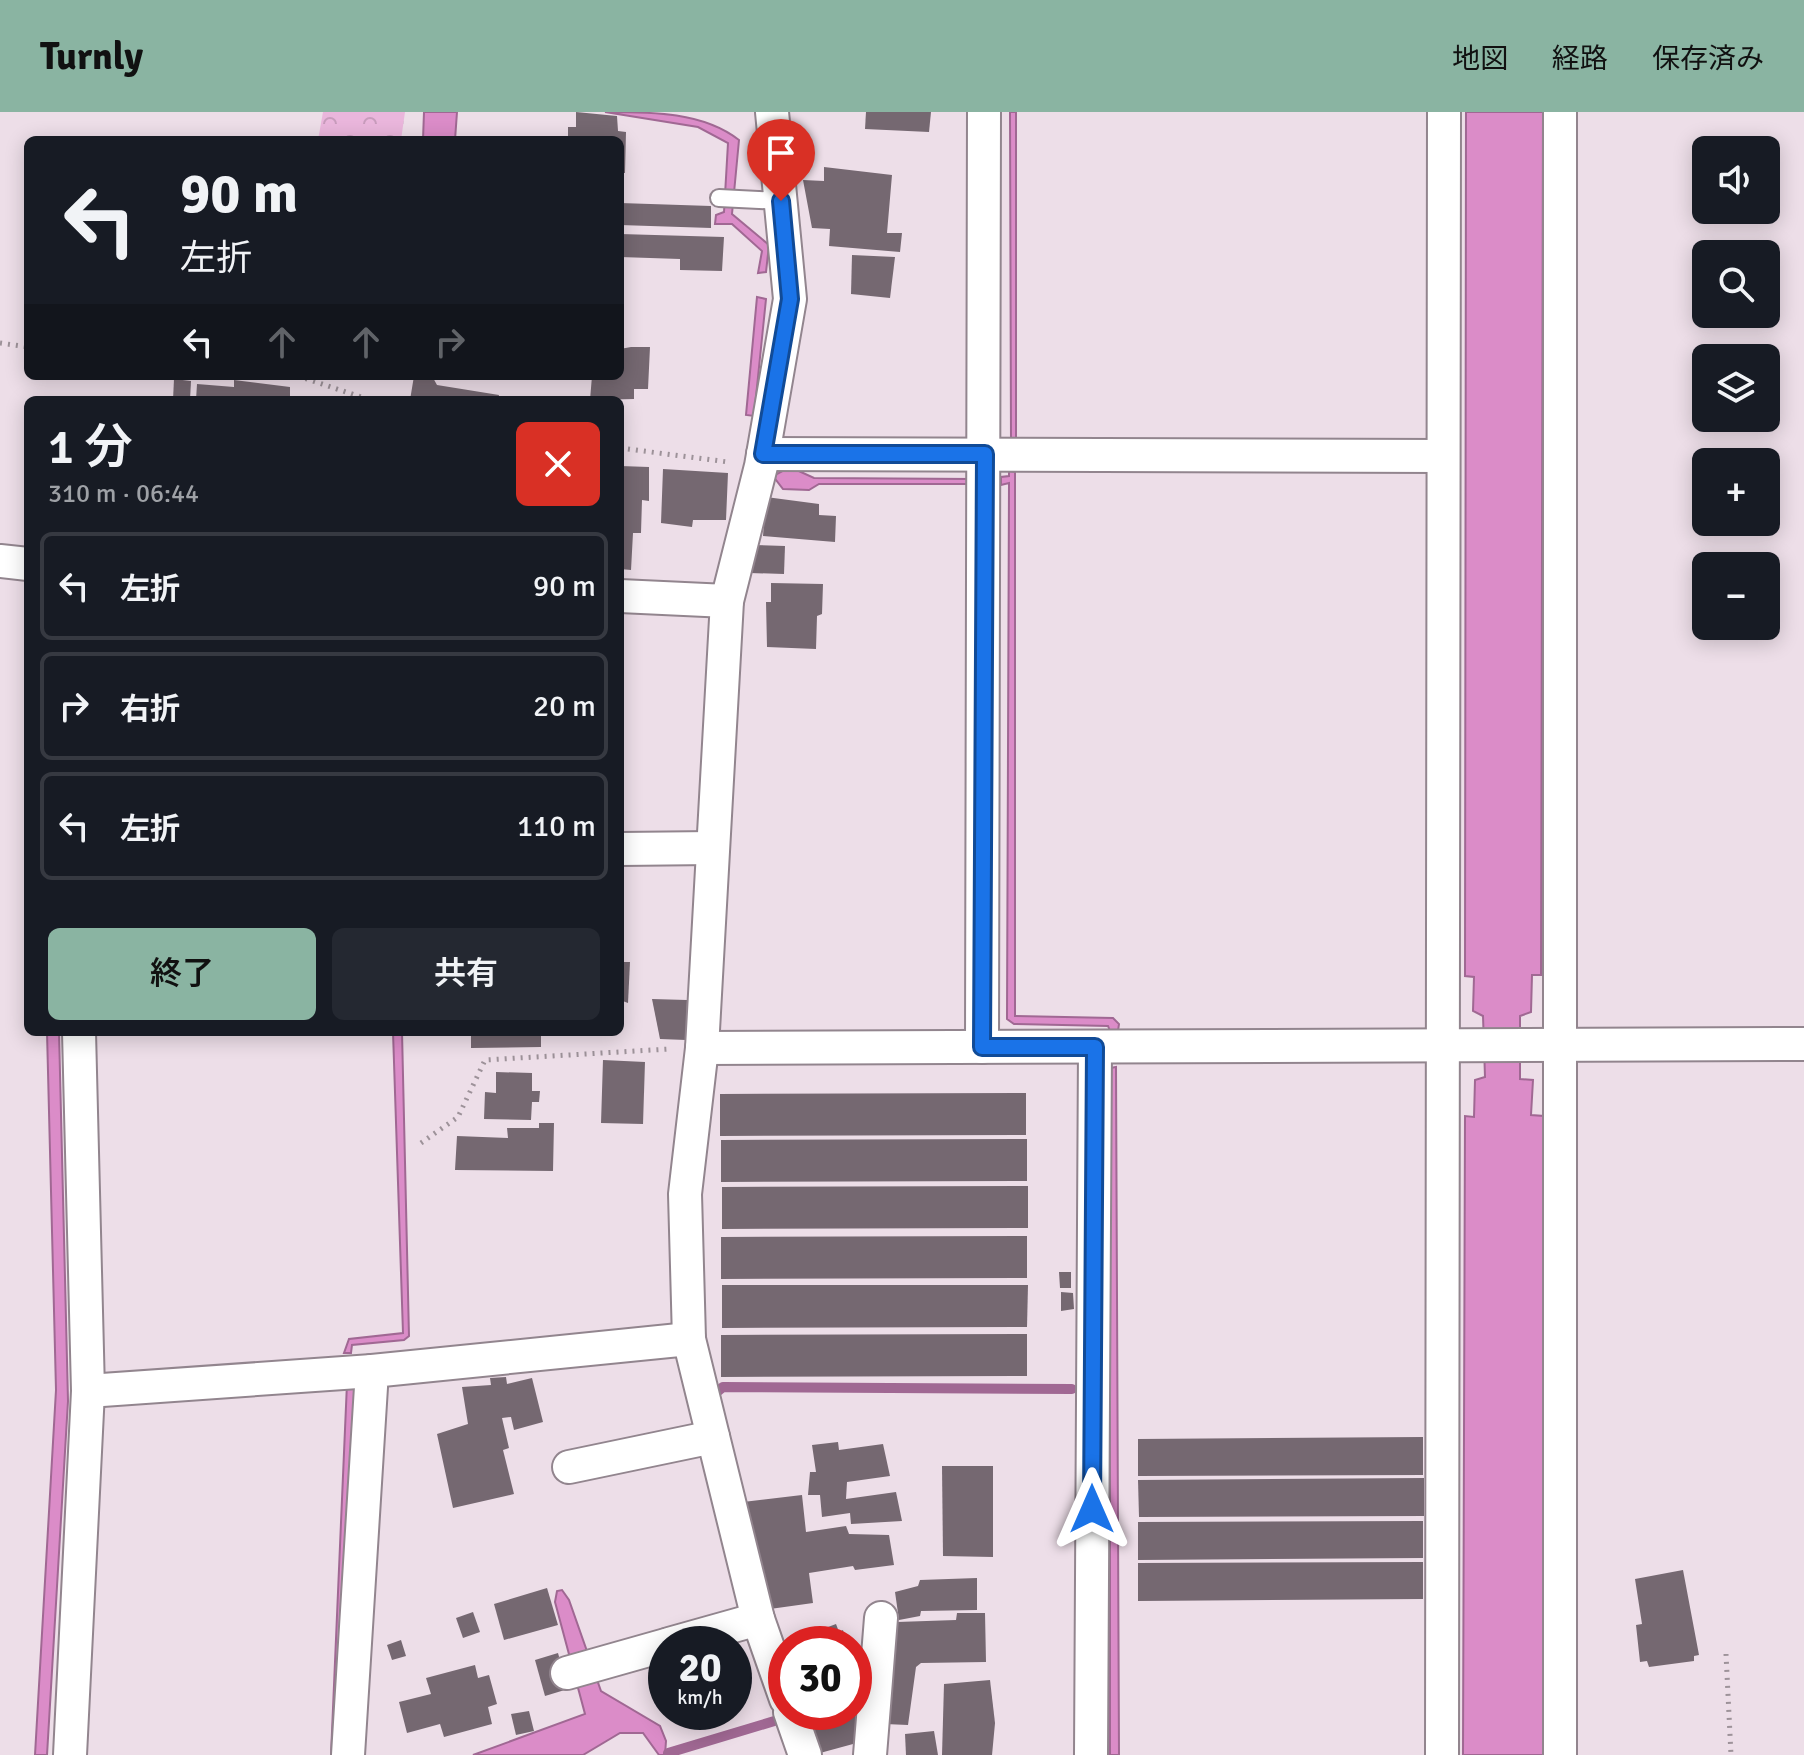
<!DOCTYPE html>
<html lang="ja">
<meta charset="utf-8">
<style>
body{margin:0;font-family:Signika,"Noto Sans JP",sans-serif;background:#242831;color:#f1f3f6;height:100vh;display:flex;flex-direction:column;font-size:30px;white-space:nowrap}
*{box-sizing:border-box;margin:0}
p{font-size:26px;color:#9ea1a6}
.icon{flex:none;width:44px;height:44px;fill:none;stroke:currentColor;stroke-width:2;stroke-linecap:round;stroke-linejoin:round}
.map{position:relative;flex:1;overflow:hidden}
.sheet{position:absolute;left:24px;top:284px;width:600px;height:640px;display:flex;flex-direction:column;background:#171b24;border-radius:12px;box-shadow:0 4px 20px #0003}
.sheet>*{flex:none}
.guide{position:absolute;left:24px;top:24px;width:600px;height:244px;border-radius:12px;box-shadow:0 4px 20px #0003;background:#171b24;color:#f1f3f6;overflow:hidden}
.controls{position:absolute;left:1692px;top:24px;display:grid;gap:16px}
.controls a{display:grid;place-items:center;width:88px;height:88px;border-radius:12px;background:#171b24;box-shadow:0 4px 20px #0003;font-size:40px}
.speed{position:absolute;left:648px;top:1514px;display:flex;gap:16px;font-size:40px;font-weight:700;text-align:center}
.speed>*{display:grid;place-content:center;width:104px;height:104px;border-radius:50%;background:#171b24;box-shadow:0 4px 20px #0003;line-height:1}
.speed small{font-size:20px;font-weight:400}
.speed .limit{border:12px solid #d22;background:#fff;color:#111}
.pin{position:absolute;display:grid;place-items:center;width:68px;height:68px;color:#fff;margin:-82px -34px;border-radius:50% 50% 50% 0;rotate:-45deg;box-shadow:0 0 8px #0007}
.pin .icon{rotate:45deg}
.me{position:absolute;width:88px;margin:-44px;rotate:0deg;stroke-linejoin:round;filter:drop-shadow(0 0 6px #0008)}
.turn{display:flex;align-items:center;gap:28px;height:168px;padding:0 24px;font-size:36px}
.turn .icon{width:104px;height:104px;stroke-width:2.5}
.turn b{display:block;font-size:56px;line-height:68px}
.lanes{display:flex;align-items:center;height:76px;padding:0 24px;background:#0003;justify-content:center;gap:40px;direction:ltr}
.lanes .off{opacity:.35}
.round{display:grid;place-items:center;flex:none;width:84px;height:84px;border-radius:12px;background:#242831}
.overview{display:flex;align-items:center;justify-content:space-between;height:136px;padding:0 24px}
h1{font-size:48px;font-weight:600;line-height:60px}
.action{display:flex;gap:16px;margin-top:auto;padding:16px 24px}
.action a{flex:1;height:92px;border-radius:12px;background:#8ab4a2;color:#111;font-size:32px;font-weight:600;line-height:92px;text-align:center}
.action a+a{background:#242831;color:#f1f3f6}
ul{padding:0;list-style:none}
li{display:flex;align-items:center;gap:24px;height:108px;margin:0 16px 12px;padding:0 8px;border:4px solid #363941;border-radius:12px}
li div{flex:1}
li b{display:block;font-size:30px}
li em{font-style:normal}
header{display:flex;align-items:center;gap:48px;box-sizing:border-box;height:112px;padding:0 40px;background:#8ab4a2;color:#111}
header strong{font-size:38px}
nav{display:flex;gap:44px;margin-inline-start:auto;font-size:28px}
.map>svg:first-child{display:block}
.forest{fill:url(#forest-crowns)}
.water{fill:#db8cc8;stroke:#a06893;stroke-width:2}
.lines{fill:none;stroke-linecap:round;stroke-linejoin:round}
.stream{stroke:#a06893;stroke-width:10}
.building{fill:#756871}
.lane-casing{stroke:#92858e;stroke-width:20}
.street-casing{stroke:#92858e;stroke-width:36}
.path{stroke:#9d9299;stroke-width:5;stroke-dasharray:2 6;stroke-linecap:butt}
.lane{stroke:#fff;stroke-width:16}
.street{stroke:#fff;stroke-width:32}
.route-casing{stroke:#114b97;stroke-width:20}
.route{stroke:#1a73e8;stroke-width:14}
</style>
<header>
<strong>Turnly</strong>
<nav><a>地図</a><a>経路</a><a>保存済み</a></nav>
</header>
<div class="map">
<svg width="1804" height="1643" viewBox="0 0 1804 1643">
<defs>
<pattern id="forest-crowns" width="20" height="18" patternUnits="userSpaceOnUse" patternTransform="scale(2)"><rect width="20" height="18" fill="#eab6dc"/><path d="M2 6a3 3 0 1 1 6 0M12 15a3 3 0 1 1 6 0" fill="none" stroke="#c89cbc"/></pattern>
</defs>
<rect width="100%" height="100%" fill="#eddee8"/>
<polygon class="forest" points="323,0 405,0 401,28 318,28"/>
<g class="water">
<polygon points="424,0 457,0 455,28 423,28"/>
<path d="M605,0C653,0 703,0 739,28L732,102L769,133L766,160L758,161L762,139L732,112H715L716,103L724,100L728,31L698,15Z"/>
<polygon points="1010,0 1016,0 1016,331 1011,330"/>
<polygon points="1466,0 1543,0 1541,863 1532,863 1531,900 1520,904 1520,967 1533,968 1531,1003 1544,1004 1547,1643 1463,1643 1465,1004 1474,1005 1475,968 1485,965 1483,904 1473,899 1474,865 1465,864"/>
<polygon points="757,185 766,187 754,304 746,303"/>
<polygon points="790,355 814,366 973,367 973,372 819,372 809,378 783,377 773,364"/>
<polygon points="1009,359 1015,360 1015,904 1113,906 1119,912 1118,919 1110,919 1108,914 1014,912 1007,907 1009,371 1001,373 1001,365 1009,364"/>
<polygon points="47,920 59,920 68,1289 47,1643 35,1643 56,1278"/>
<polygon points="393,920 402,920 409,1224 404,1228 352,1233 351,1241 344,1241 349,1227 403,1221"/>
<polygon points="1116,955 1119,1643 1110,1643 1110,956"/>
<polygon points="347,1271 355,1271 337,1643 331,1643"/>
<polygon points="562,1478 569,1488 601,1579 660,1614 666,1629 665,1643 659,1643 643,1621 620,1621 583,1643 473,1643 585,1602 555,1490 557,1479"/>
</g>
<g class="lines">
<g class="stream">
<polyline points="718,1279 723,1275 1072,1277"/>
<polyline points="668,1641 781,1607"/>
</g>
</g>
<g class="building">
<polygon points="576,0 617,4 618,19 626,20 625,61 620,61 620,28 568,28 568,15 576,15"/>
<polygon points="866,0 931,0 929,20 865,17"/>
<polygon points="824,55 892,63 887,121 902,121 900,140 829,134 830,117 812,116 803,68 824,69"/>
<polygon points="620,91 711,94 711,116 620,113"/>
<polygon points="620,122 724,125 722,159 680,158 680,147 620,145"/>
<polygon points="852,143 895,145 890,186 851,182"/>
<polygon points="631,235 650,235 648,277 634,277 634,287 590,288 592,264 620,264 620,237"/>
<polygon points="414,264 432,264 437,273 499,283 498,288 410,288"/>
<polygon points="174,267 191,269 190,288 173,288"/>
<polygon points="234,268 290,275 290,288 196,288 197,272 234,275"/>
<polygon points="620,354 649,355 649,389 642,388 641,421 633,421 631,458 620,457"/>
<polygon points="663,357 728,361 726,408 693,408 692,415 661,411"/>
<polygon points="766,385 819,392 819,403 836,404 835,430 763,424"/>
<polygon points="752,433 785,434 784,462 750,461"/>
<polygon points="771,471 823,472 822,502 817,504 816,537 767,535 766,490 771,490"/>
<polygon points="620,850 630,850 628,891 620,888"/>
<polygon points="652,887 687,888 686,928 660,927"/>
<polygon points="471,920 541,920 541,935 471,936"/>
<polygon points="603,948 645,950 643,1012 601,1011"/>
<polygon points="496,960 532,961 532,979 540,979 539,990 532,990 531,1008 484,1007 485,980 496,981"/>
<polygon points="1026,981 1026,1023 720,1024 720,982"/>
<polygon points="539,1011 554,1011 553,1059 455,1058 457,1024 508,1026 507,1016 539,1016"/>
<polygon points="1027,1027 1027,1069 721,1070 721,1028"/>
<polygon points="1028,1074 1028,1116 722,1117 722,1075"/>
<polygon points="1027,1124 1027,1166 721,1167 721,1125"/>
<polygon points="1059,1160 1071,1160 1071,1176 1060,1176"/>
<polygon points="722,1173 1028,1173 1027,1215 722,1216"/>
<polygon points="1061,1180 1073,1181 1074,1197 1061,1199"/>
<polygon points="1027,1222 1027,1264 721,1265 721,1223"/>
<polygon points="506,1265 507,1272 532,1266 543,1310 514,1318 511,1305 502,1306 509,1336 503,1338 514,1382 453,1396 437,1322 468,1312 462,1275 491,1273 490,1266"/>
<polygon points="1423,1325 1423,1363 1138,1364 1138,1327"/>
<polygon points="838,1330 839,1338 883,1332 890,1364 847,1370 846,1387 896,1380 902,1409 851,1412 850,1401 822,1405 820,1383 808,1383 810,1360 816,1360 812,1333"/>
<polygon points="942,1354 993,1354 993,1445 943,1444"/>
<polygon points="1424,1366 1424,1404 1139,1405 1138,1368"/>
<polygon points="802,1383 806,1420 846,1414 849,1422 889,1423 894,1453 855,1458 853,1454 809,1461 813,1491 770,1497 762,1477 757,1436 748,1435 743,1390"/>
<polygon points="1423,1409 1423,1446 1138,1448 1138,1410"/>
<polygon points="1423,1450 1423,1487 1138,1489 1138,1451"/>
<polygon points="1683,1458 1699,1543 1694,1544 1694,1549 1649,1555 1647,1549 1640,1550 1636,1513 1642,1512 1635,1467"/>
<polygon points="977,1466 977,1498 921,1499 920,1504 899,1508 895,1480 918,1474 920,1468"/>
<polygon points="547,1476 558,1513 504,1528 494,1492"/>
<polygon points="473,1500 480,1520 463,1526 456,1506"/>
<polygon points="957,1501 985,1501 986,1550 921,1551 916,1555 908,1613 885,1612 891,1520 896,1519 897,1510 956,1508"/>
<polygon points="836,1512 839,1520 843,1518 846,1532 783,1532"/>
<polygon points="401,1528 406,1544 392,1548 387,1533"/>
<polygon points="558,1541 568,1577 545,1584 535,1548"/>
<polygon points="475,1553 478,1566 489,1563 497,1592 488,1595 492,1612 444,1625 440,1612 407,1621 399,1590 431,1582 426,1566"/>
<polygon points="990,1568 995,1611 992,1643 942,1643 944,1572"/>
<polygon points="529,1599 534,1619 516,1623 511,1602"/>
<polygon points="808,1600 855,1600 864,1629 820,1641"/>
<polygon points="934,1619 938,1643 906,1643 905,1622"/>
</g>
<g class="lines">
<g class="lane-casing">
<polyline id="lane" points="719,86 781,89"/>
</g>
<g class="street-casing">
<g id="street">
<polyline points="772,0 790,187 761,354 727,489 702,936 685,1082 689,1227 758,1507 786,1587"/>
<polyline points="763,342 1443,344"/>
<polyline points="0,449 28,452"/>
<polyline points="620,484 727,489"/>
<polyline points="620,737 713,736"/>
<polyline points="982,935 984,0"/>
<polyline points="702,936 1804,932"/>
<polyline points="88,1279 372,1259"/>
<polyline points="569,1355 713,1325"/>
<polyline points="669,1532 758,1507"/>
<polyline points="567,1561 666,1533"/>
<polyline points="790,1600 805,1643"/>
<polyline points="70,1643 88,1279 79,920"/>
<polyline points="348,1643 372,1259 689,1227"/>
<polyline points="870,1643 881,1506"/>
<polyline points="1091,1643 1095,935"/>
<polyline points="1442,1643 1444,0"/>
<polyline points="1560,1643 1560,0"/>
</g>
</g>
<g class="path">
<polyline points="0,231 28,235"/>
<polyline points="298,264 370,288"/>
<polyline points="620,336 728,350"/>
<polyline points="421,1031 458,1005 485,948 669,937"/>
<polyline points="1726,1542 1731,1643"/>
</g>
<use href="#lane" class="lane"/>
<use href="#street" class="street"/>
</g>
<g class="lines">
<g class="route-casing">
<polyline id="route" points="781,89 790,187 763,342 985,342 982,935 1095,935 1092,1397"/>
</g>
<use href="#route" class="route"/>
</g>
</svg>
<div class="controls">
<a><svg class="icon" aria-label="sound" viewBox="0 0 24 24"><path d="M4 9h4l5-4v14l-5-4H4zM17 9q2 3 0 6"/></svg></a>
<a><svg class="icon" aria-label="search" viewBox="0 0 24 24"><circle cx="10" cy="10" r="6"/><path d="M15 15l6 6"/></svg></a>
<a><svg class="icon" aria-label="layers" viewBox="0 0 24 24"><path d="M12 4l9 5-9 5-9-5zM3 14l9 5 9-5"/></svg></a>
<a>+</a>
<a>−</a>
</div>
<div class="speed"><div>20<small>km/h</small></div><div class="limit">30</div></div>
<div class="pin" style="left:781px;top:89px;background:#d93025"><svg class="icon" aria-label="arrive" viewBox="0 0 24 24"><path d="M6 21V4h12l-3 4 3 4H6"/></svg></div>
<svg class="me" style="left:1092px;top:1397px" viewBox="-20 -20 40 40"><path d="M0-17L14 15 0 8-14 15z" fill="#1a73e8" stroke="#fff" stroke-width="4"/></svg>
<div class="guide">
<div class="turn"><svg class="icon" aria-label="left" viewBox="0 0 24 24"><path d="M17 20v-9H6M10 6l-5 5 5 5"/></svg><div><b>90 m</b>左折</div></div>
<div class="lanes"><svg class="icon" aria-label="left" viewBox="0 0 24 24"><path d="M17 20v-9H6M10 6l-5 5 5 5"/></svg><svg class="icon off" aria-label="ahead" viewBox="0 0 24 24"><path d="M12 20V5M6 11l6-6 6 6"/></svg><svg class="icon off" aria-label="ahead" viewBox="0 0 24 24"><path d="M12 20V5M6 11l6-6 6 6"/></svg><svg class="icon off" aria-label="right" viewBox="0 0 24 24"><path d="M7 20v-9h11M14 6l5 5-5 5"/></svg></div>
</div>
<section class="sheet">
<div class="overview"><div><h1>1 分</h1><p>310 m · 06:44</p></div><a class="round" style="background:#d93025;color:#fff"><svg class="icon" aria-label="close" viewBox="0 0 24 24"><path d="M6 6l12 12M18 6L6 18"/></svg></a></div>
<ul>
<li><svg class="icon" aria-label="left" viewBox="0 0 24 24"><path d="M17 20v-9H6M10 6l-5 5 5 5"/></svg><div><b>左折</b></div><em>90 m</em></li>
<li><svg class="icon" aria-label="right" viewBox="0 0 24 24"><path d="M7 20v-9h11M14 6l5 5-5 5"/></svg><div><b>右折</b></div><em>20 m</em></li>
<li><svg class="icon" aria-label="left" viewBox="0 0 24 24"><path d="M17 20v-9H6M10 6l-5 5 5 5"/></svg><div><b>左折</b></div><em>110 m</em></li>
</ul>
<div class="action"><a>終了</a><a>共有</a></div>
</section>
</div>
